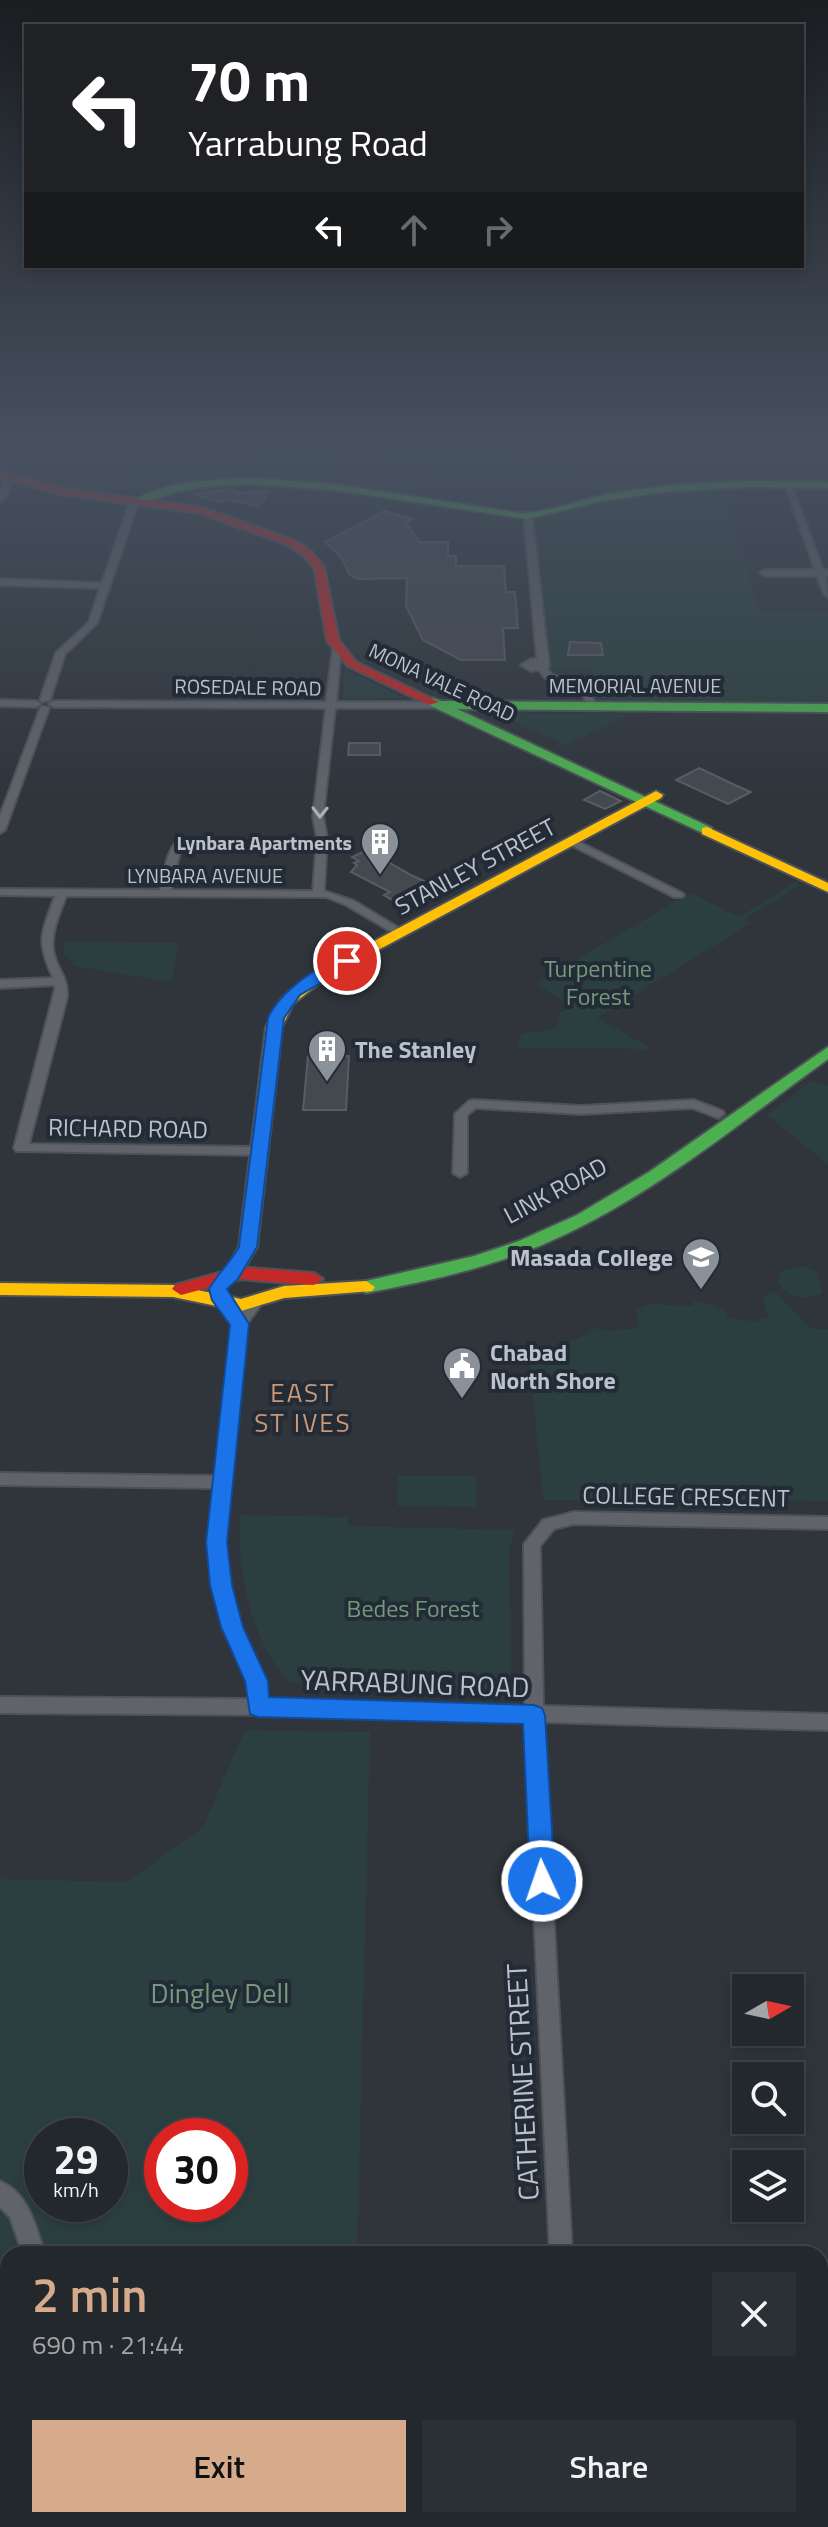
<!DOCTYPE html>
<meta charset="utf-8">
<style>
body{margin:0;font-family:"Titillium Web",sans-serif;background:#2b3034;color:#f1f3f6;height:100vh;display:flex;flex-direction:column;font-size:30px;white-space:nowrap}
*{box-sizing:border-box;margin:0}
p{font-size:26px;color:#a3a6a9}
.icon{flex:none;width:44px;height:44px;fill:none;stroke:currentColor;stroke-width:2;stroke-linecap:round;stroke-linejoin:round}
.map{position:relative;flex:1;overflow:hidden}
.details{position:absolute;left:0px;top:2246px;width:828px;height:282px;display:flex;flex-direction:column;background:#23282c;border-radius:24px 24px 0 0;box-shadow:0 4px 12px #0003,0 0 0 2px #404448}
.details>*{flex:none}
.top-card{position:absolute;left:24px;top:24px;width:780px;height:244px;border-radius:0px;box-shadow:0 4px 12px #0003,0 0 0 2px #404448;background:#202124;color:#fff;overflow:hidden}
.needle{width:52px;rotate:81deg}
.buttons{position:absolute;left:732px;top:1974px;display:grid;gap:16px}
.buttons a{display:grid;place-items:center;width:72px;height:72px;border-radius:0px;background:#23282c;box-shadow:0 4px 12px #0003,0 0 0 2px #404448;font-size:40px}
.speed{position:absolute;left:24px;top:2118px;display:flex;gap:16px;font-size:40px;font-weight:700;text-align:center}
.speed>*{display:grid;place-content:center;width:104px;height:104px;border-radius:50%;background:#23282c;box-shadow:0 4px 12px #0003,0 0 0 2px #404448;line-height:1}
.speed small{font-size:20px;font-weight:400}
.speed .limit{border:12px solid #d22;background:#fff;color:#111}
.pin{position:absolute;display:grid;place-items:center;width:68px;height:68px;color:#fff;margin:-34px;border:4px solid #fff;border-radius:50%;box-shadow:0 2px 8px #0007}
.me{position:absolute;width:88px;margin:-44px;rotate:357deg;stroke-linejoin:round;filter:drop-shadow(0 0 6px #0008)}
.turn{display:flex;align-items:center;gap:28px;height:168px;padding:0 32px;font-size:36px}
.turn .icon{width:104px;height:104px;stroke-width:2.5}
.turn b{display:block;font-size:56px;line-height:68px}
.lanes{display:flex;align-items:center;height:76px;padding:0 32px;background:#0003;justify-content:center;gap:40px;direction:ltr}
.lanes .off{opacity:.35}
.round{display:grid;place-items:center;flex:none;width:84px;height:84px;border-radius:0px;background:#2b3034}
.summary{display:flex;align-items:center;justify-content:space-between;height:136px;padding:0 32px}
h1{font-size:48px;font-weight:600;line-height:60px;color:#d6ab8b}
.button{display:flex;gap:16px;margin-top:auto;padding:16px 32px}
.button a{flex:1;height:92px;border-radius:0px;background:#d6ab8b;color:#111;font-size:32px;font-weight:600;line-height:92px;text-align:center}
.button a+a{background:#2b3034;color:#f1f3f6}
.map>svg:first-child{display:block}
.green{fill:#2c3f40;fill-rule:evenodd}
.building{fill:#444950;stroke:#585c63;stroke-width:2}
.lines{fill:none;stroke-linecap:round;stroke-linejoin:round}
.street-casing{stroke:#4d5258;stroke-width:4}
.fast-casing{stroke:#4d5258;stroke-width:4}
.slow-casing{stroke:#4d5258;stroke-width:4}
.jam-casing{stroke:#4d5258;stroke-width:4}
.street{fill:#60646a;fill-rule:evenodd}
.fast{fill:#4caf50;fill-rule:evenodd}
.slow{fill:#ffc107;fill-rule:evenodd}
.jam{fill:#c62828;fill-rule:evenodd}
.oneway{stroke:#a9afb8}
.route{fill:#1a73e8;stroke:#114b97;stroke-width:2}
.labels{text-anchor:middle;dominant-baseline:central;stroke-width:8;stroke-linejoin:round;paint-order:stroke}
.far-street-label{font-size:20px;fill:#bbc2cb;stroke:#232b36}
.far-poi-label{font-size:20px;font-weight:bold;fill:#bbc2cb;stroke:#232b36;text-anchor:end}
.street-label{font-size:24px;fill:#bbc2cb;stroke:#232b36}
.park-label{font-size:24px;fill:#75997c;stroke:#232b36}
.poi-label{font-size:24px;font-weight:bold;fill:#bbc2cb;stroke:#232b36;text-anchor:start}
.neighbourhood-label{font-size:26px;letter-spacing:2px;fill:#cb9775;stroke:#232b36}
.near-street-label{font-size:28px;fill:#bbc2cb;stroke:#232b36}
.near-park-label{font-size:28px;fill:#75997c;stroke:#232b36}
</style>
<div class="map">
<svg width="828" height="2527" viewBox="0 0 828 2527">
<rect width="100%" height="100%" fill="#2f353b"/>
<g class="green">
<path d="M727,442L729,448L665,450L575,463L576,469C499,493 418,463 341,454L323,480L232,473L136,490L149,471L86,464L9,443Z"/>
<path d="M721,487L759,611L828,612V702L596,700L592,671H547L535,524C591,497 659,489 721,487Z"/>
<polygon points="345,670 347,670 405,698 343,699"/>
<polygon points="502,713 629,714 566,745 500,715"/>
<path d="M796,882L801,885L744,919L751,923L597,1018L653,1049L516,1048L521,1035C535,1028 549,1036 560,1023L557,1015L572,1005L535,984L690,893L739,917Z"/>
<polygon points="63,942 179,943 171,982 75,966 64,954"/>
<polygon points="811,1081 828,1085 828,1164 767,1115"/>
<path d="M803,1266L817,1272L822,1293C805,1301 785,1299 778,1280L782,1270Z"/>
<path d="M772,1292L777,1293L811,1329H828V1501L543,1500L529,1347C555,1346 574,1345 595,1328L609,1331L638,1328L637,1309L650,1304L692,1306L694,1301L714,1305L726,1312L728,1318L758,1322V1319L768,1318L763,1297Z"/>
<polygon points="398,1476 476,1476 476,1507 397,1506"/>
<path d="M240,1515L348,1517V1526L515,1530L509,1551L511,1676L508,1683L495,1690L291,1683C250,1644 237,1568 240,1515Z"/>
<path d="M245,1730L370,1732L357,2254H8V2520H287L281,2527H0V1879L128,1882L203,1827ZM42,2136H110V2204H42ZM162,2136H230V2204H162Z"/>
</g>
<g class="building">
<polygon points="230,489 238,493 268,491 265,500 256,506 231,500 219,502 193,494"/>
<polygon points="384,511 413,519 406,523 420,542 448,542 448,556 456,556 456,566 504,566 506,592 515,592 518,628 503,628 505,660 461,660 423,640 406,606 407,578 358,579 350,575 341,557 325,542"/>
<polygon points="570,642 601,643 603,655 568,655"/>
<polygon points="349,743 380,743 380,755 348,755"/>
<polygon points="699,768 737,786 751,792 728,804 676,780"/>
<polygon points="600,791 621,801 605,809 584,800"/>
<polygon points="367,850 413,876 435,886 402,905 397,903 384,895 390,892 351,872 357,865 354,863 359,861 352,857"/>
<polygon points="308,1056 349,1056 346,1110 303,1110"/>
</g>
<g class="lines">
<g class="street-casing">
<g id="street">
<polygon points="7,476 14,478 4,499 0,501 0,491"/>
<polygon points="784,481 791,483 823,570 828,570 828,576 825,576 828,597 824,594 817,576 764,576 760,573 764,570 815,570"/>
<polygon points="136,499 143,501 137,506 97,623 65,654 50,700 42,702 40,700 56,653 89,622 100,588 0,585 0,579 102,583 129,505"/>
<polygon points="528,514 532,516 549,666 547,668 551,674 590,691 596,706 594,708 588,708 583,695 545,678 539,670 531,671 521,665 531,659 537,659 524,516"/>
<path d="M337,645L341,648L336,702H441L446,705L441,708H335L323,817L327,838L324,891L354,901L407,933L401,936L397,935L346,905L326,897L66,896C60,913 49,935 54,954C59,973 68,977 67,997L29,1144L261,1147L268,1151L261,1155L16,1151L14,1148L55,989V985L0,988V980L53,978C36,939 41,935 55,896L0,895V889L160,890C165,872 166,847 182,837L187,840L181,848L171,890L313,891L317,838L313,817L326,708L54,707L49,704L54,701L326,702L333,648Z"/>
<polygon points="0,700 36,701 41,704 36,707 0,706"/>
<polygon points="41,706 49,708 5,830 0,833 0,816"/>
<polygon points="571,838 682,893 684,895 682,897 674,897 567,843 567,839"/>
<polygon points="473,1100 581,1106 694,1100 723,1111 724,1114 718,1118 692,1108 581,1114 476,1108 467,1115 467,1173 460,1177 453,1173 455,1114 469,1101"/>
<polygon points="256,1297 263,1302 246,1325 224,1542 229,1585 240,1627 265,1681 266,1699 525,1706 524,1544 543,1520 574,1512 828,1517 828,1529 574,1524 554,1529 540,1546 543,1706 828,1714 828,1730 543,1722 572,2254 550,2254 525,1721 288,1715 0,1713 0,1697 249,1699 247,1681 224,1627 213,1585 208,1542 214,1488 0,1485 0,1473 215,1476 232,1324 251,1298"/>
<path d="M0,2181C30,2194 35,2226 45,2254H23L10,2217L0,2207Z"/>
<polygon points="8,2486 8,2520 0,2523 0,2489"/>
<rect x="563" y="2520" width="24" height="7"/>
</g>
</g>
<g class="fast-casing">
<g id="fast">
<path d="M252,478L334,484L519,513C552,513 582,498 614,493C685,481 756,480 828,482V488L746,487L665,492L601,501L528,519L334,490L252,484L212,486L176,492L139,504L134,501C166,480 214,480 252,478Z"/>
<polygon points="433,698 441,701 828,704 828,712 457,709 712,828 712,834 707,835 429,705 427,702"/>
<path d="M828,1047V1059C739,1123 654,1195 553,1240C494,1267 429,1281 366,1293L357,1287L366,1281L474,1256L519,1241L577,1215L649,1172Z"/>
</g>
</g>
<g class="slow-casing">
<g id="slow">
<polygon points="656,791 663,795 661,798 326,978 293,1004 282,1027 257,1247 238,1279 226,1279 223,1275 239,1247 266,1027 281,999 316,972"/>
<polygon points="707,827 828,883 828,892 702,834 702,828"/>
<polygon points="366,1281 375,1287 372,1291 284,1298 241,1311 173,1297 0,1295 0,1283 173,1285 241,1299 284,1286"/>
</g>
</g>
<g class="jam-casing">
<g id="jam">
<polygon points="0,472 65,489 201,507 296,541 311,551 324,567 339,640 356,662 439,702 429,705 348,666 327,641 314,568 303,555 288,545 199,513 65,495 0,478"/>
<polygon points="240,1267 314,1273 323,1279 314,1285 240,1279 181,1295 172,1289 175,1285"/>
</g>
</g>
<use href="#street" class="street"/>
<use href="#fast" class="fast"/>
<use href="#slow" class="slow"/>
<use href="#jam" class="jam"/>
</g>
<defs><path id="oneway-chevron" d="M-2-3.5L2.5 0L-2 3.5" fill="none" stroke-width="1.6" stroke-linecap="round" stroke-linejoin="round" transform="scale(2)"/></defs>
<use class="oneway" href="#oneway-chevron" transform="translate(320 812) rotate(91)"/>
<linearGradient id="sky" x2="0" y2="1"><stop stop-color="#1a1d20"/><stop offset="0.56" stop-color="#475160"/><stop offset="1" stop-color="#475160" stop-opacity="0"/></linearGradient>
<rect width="828" height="796" fill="url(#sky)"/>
<path class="route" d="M347,956L355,961L353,964L300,995L284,1018L257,1247L238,1279L227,1289L249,1324L227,1542L232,1585L243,1627L268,1681L269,1697L534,1705L542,1708L545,1715L555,1881L551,1889L542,1892L534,1889L530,1881L523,1724L258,1717L250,1714L245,1681L221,1627L210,1585L206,1542L230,1325L212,1300L209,1289C218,1273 230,1263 239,1247L268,1018C280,991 319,964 347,956Z"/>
<defs>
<g id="building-pin" transform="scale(2)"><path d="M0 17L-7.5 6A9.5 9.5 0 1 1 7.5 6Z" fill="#8a9199" stroke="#232b36"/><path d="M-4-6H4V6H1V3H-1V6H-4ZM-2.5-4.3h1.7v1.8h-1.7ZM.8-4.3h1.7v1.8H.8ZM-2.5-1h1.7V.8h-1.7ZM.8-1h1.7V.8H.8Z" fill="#fff"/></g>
<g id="school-pin" transform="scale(2)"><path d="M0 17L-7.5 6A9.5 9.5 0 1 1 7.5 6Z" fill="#8a9199" stroke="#232b36"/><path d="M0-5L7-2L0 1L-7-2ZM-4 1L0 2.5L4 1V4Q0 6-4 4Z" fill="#fff"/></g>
<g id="civic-pin" transform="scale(2)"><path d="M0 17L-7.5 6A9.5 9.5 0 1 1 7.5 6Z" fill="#8a9199" stroke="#232b36"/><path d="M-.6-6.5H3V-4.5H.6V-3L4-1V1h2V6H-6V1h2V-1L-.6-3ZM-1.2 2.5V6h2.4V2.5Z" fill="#fff"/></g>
</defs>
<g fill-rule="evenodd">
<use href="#building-pin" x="380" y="842"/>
<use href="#building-pin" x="327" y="1049"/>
<use href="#school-pin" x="701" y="1257"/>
<use href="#civic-pin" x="462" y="1366"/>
</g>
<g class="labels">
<g class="far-street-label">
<text transform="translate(442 682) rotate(25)">MONA VALE ROAD</text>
<text x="635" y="685">MEMORIAL AVENUE</text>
<text transform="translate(248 687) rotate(1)">ROSEDALE ROAD</text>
<text x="205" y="875">LYNBARA AVENUE</text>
</g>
<g class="far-poi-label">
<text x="352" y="842">Lynbara Apartments</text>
</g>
<g class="street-label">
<text transform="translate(475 866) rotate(-28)">STANLEY STREET</text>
<text transform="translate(128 1128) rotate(1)">RICHARD ROAD</text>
<text transform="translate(555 1190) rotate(-28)">LINK ROAD</text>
<text transform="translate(686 1496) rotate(1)">COLLEGE CRESCENT</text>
</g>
<g class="park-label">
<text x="598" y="968">Turpentine<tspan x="598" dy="28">Forest</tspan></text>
<text x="413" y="1608">Bedes Forest</text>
</g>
<g class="poi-label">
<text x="355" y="1049">The Stanley</text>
<text x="673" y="1257" text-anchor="end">Masada College</text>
<text x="490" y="1352">Chabad<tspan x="490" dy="28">North Shore</tspan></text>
</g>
<g class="neighbourhood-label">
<text x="303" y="1392">EAST<tspan x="303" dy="30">ST IVES</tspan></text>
</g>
<g class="near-street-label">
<text transform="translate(415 1683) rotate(2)">YARRABUNG ROAD</text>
<text transform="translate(522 2082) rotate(-93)">CATHERINE STREET</text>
</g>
<g class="near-park-label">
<text x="220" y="1992">Dingley Dell</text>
</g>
</g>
</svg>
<div class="buttons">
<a><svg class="needle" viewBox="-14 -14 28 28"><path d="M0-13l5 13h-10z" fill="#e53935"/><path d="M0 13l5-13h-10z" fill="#a3a6a9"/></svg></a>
<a><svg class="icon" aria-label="search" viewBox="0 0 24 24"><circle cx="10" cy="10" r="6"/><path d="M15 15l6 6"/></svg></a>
<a><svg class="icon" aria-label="layers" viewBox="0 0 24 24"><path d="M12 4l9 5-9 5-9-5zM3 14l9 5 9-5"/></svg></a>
</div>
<div class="speed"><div>29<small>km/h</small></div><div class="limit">30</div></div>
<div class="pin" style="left:347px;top:961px;background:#d93025"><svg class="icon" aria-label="arrive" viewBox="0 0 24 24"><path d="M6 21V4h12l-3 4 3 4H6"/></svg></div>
<svg class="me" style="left:542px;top:1881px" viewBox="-20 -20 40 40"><circle r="17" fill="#1a73e8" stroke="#fff" stroke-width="3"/><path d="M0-11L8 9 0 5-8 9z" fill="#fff"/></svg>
<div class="top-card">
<div class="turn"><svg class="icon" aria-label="left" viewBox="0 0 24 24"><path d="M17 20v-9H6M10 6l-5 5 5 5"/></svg><div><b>70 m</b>Yarrabung Road</div></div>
<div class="lanes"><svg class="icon" aria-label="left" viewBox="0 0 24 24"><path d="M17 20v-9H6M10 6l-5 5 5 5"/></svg><svg class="icon off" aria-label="ahead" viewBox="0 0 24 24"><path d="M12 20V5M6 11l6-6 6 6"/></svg><svg class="icon off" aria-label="right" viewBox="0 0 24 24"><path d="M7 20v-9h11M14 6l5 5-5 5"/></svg></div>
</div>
<section class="details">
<div class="summary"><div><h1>2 min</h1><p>690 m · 21:44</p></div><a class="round"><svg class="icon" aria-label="close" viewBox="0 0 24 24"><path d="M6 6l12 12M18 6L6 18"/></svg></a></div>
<div class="button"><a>Exit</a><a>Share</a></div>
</section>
</div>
